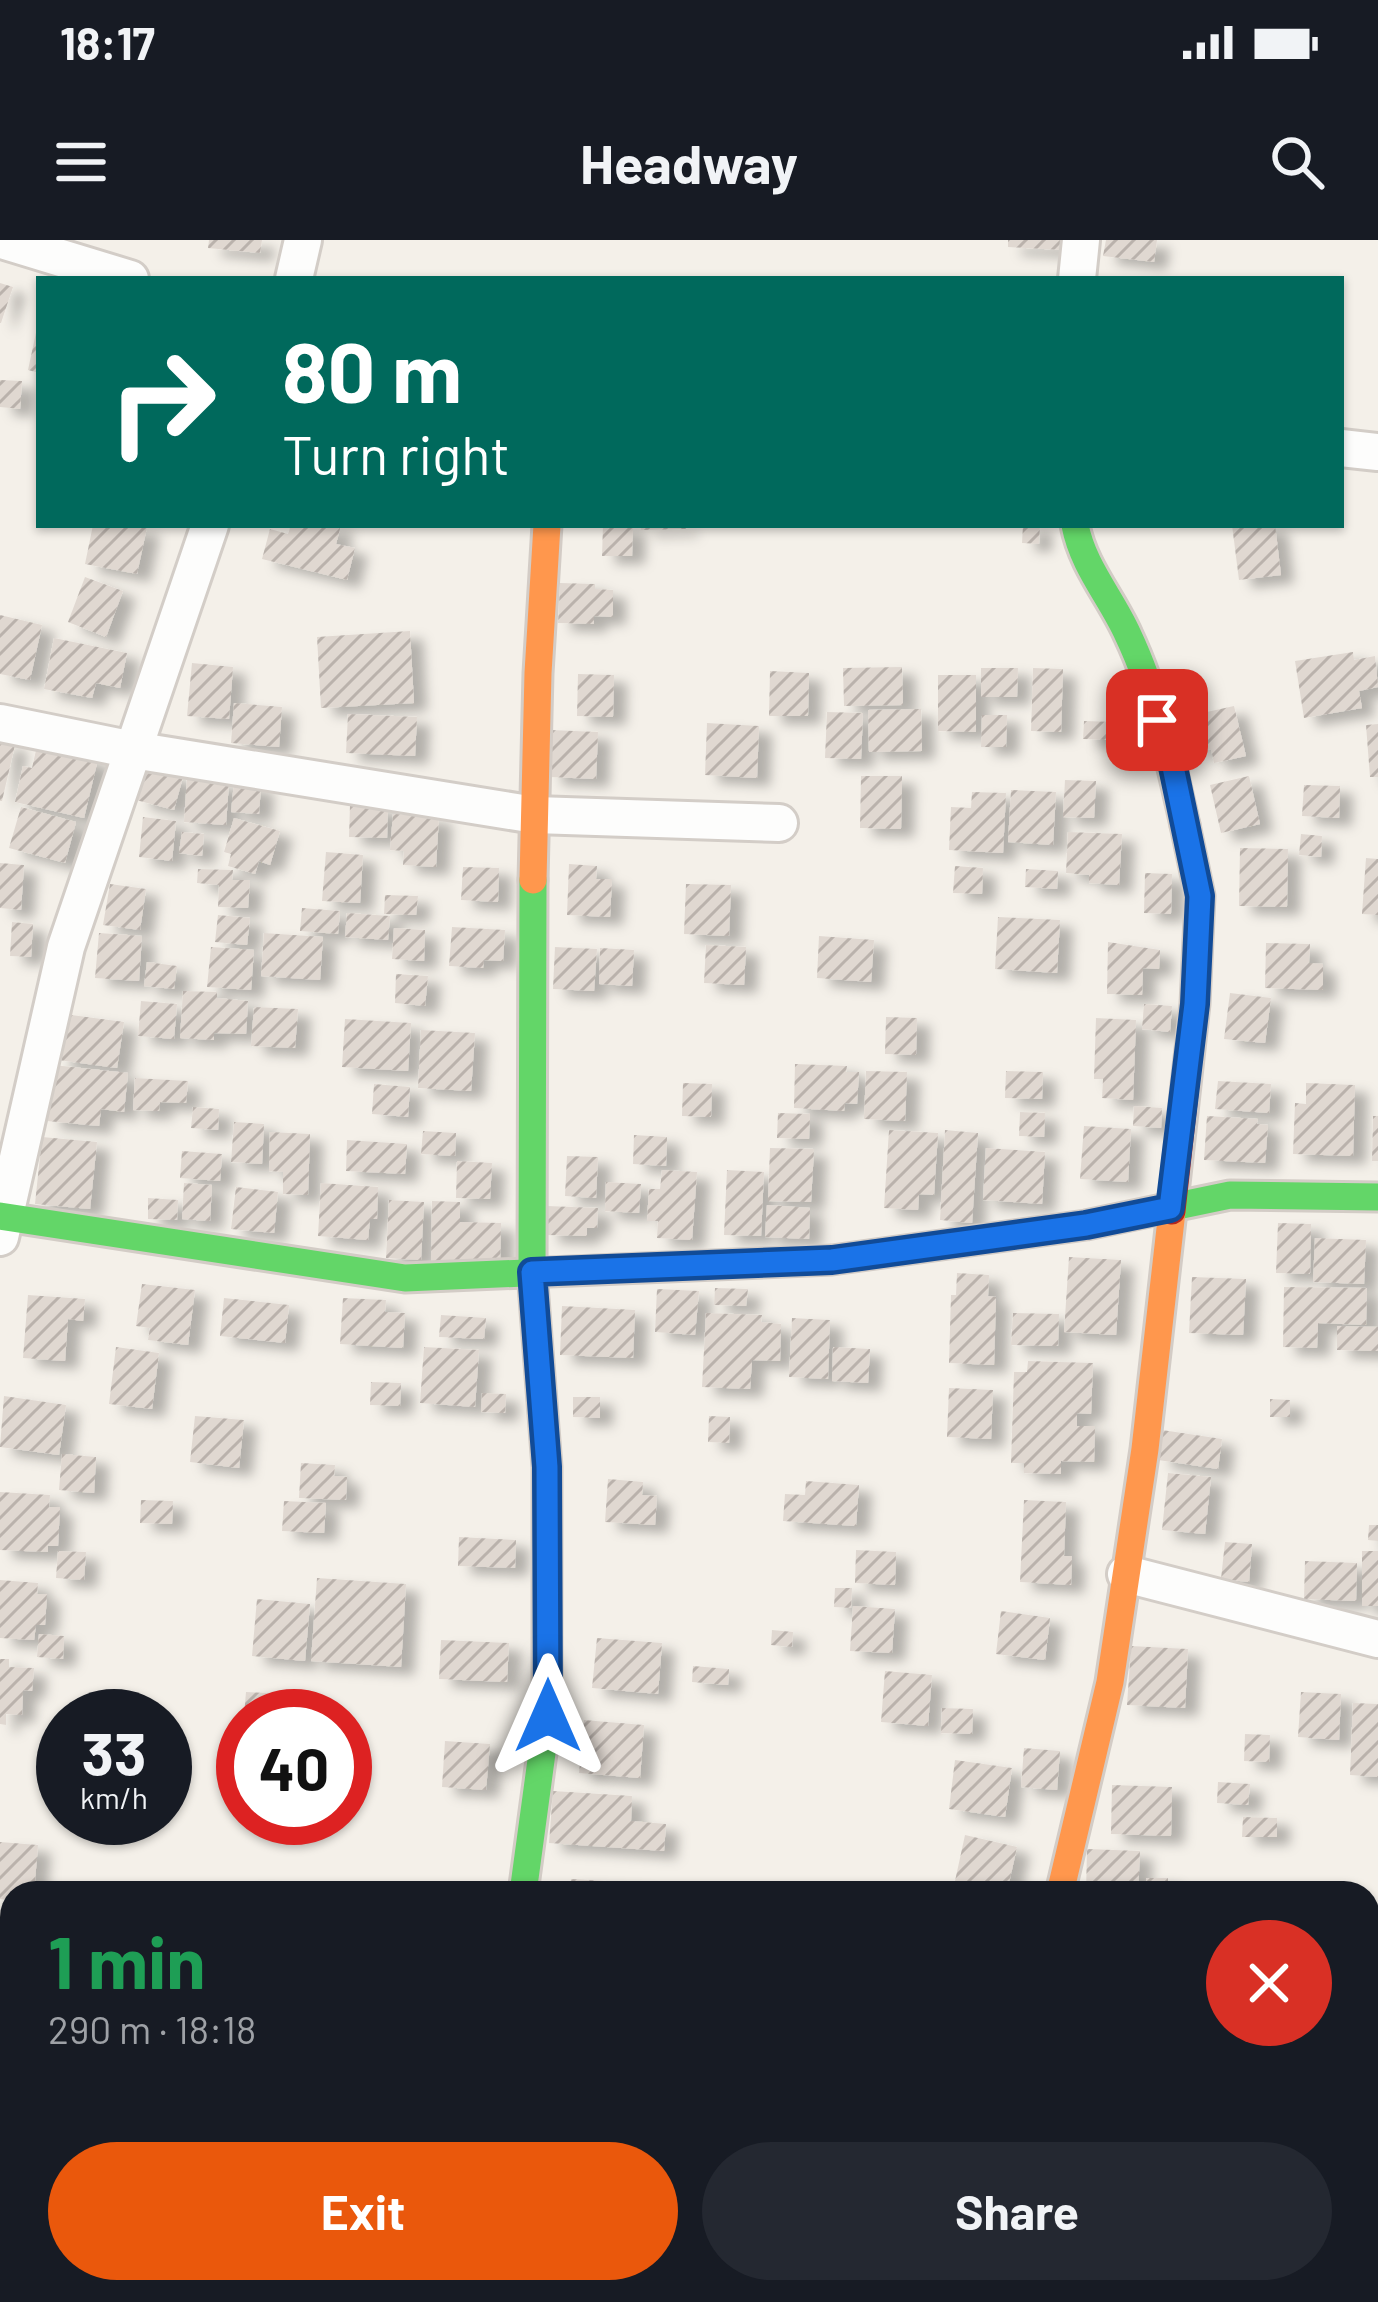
<!DOCTYPE html>
<meta charset="utf-8">
<style>
body{margin:0;font-family:Barlow,sans-serif;background:#242831;color:#f1f3f6;height:100vh;display:flex;flex-direction:column;font-size:45px;white-space:nowrap}
*{box-sizing:border-box;margin:0}
p{font-size:39px;color:#9ea1a6}
.icon{flex:none;width:66px;height:66px;fill:none;stroke:currentColor;stroke-width:2;stroke-linecap:round;stroke-linejoin:round}
.map{position:relative;flex:1;overflow:hidden}
.side{position:absolute;left:0px;top:1641px;width:1380px;height:423px;display:flex;flex-direction:column;background:#171b24;border-radius:36px 36px 0 0;box-shadow:0 3px 9px #0004}
.side>*{flex:none}
.banner{position:absolute;left:36px;top:36px;width:1308px;height:252px;border-radius:0px;box-shadow:0 3px 9px #0004;background:#00695c;color:#fff;overflow:hidden}
.speed{position:absolute;left:36px;top:1449px;display:flex;gap:24px;font-size:60px;font-weight:700;text-align:center}
.speed>*{display:grid;place-content:center;width:156px;height:156px;border-radius:50%;background:#171b24;box-shadow:0 3px 9px #0004;line-height:1}
.speed small{font-size:30px;font-weight:400}
.speed .limit{border:18px solid #d22;background:#fff;color:#111}
.pin{position:absolute;display:grid;place-items:center;width:102px;height:102px;color:#fff;margin:-51px;border-radius:24px;box-shadow:0 6px 18px #0006}
.me{position:absolute;width:132px;margin:-66px;rotate:0deg;stroke-linejoin:round;filter:drop-shadow(0 0 9px #0008)}
.turn{display:flex;align-items:center;gap:42px;height:252px;padding:0 48px;font-size:54px}
.turn .icon{width:156px;height:156px;stroke-width:2.5}
.turn b{display:block;font-size:84px;line-height:102px}
.round{display:grid;place-items:center;flex:none;width:126px;height:126px;border-radius:63px;background:#242831}
.summary{display:flex;align-items:center;justify-content:space-between;height:204px;padding:0 48px}
h1{font-size:72px;font-weight:700;line-height:90px;color:#1e9e55}
.cta{display:flex;gap:24px;margin-top:auto;padding:24px 48px}
.cta a{flex:1;height:138px;border-radius:72px;background:#ea580c;color:#fff;font-size:48px;font-weight:700;line-height:138px;text-align:center}
.cta a+a{background:#242831;color:#f1f3f6}
.status{display:flex;justify-content:space-between;align-items:center;height:84px;padding:0 60px;background:#171b24;direction:ltr}
.status svg{height:33px;fill:currentColor}
header{display:flex;justify-content:space-between;align-items:center;height:156px;padding:0 48px;background:#171b24;font-size:54px;font-weight:700}
.map>svg:first-child{display:block}
.building{fill:url(#building-hatch);filter:url(#shadow)}
.lines{fill:none;stroke-linecap:round;stroke-linejoin:round}
.street-casing{stroke:#d3cdc7;stroke-width:42}
.fast-casing{stroke:#d3ccc6;stroke-width:33}
.slow-casing{stroke:#d3ccc6;stroke-width:33}
.jam-casing{stroke:#d3ccc6;stroke-width:33}
.street{stroke:#fdfdfc;stroke-width:36}
.fast{stroke:#63d668;stroke-width:27}
.slow{stroke:#ff974d;stroke-width:27}
.jam{stroke:#b3261e;stroke-width:27}
.route-casing{stroke:#114b97;stroke-width:30}
.route{stroke:#1a73e8;stroke-width:21}
</style>
<div class="status"><b>18:17</b><svg viewBox="0 0 49 12"><path d="M0 12V9h3v3zM5 12V6h3v6zM10 12V3h3v9zM15 12V0h3v12zM26 1h20v11H26zM47 4h2v5h-2z"/></svg></div>
<header><svg class="icon" aria-label="menu" viewBox="0 0 24 24"><path d="M4 6h16M4 12h16M4 18h16"/></svg>Headway<svg class="icon" aria-label="search" viewBox="0 0 24 24"><circle cx="10" cy="10" r="6"/><path d="M15 15l6 6"/></svg></header>
<div class="map">
<svg width="1378" height="2062" viewBox="0 0 1378 2062">
<defs>
<pattern id="building-hatch" width="6" height="6" patternUnits="userSpaceOnUse" patternTransform="scale(3)"><rect width="6" height="6" fill="#e0d8d1"/><path d="M-1 1l2-2M0 6l6-6M5 7l2-2" fill="none" stroke="#bab2ac"/></pattern>
<filter id="shadow"><feDropShadow dx="13" dy="8" stdDeviation="6" flood-color="#0004"/></filter>
</defs>
<rect width="100%" height="100%" fill="#f4f0e9"/>
<g class="building">
<polygon points="209,0 262,0 260,13 208,8"/>
<polygon points="1008,0 1062,0 1062,10 1008,7"/>
<polygon points="1106,0 1157,0 1154,22 1103,16"/>
<polygon points="0,43 13,47 1,83 0,83"/>
<polygon points="37,88 39,88 39,133 28,130"/>
<polygon points="0,140 22,141 20,169 0,167"/>
<polygon points="93,285 147,287 137,334 85,324"/>
<polygon points="291,285 341,285 336,304 355,308 347,340 262,319 270,289 288,294"/>
<polygon points="603,285 633,285 632,316 602,316"/>
<polygon points="641,285 686,285 686,289 641,290"/>
<polygon points="1023,285 1040,285 1039,304 1022,303"/>
<polygon points="1232,285 1275,285 1281,335 1239,340"/>
<polygon points="85,337 123,351 106,397 68,382"/>
<polygon points="560,343 595,344 595,349 613,350 613,377 594,376 594,384 558,383"/>
<polygon points="0,375 42,385 30,440 0,434"/>
<polygon points="410,391 414,463 321,468 317,397"/>
<polygon points="54,398 127,413 120,448 96,443 92,458 44,449"/>
<polygon points="1353,412 1354,420 1375,416 1378,447 1359,451 1362,468 1304,478 1295,421"/>
<polygon points="192,423 233,427 229,479 187,476"/>
<polygon points="902,427 903,465 844,466 843,428"/>
<polygon points="981,428 1018,428 1017,457 981,457"/>
<polygon points="1033,428 1063,429 1061,492 1031,491"/>
<polygon points="770,431 809,433 808,476 769,476"/>
<polygon points="578,434 614,435 613,477 577,476"/>
<polygon points="938,435 976,435 976,492 938,491"/>
<polygon points="234,463 282,467 279,507 231,503"/>
<polygon points="1234,466 1246,516 1214,523 1211,509 1198,512 1189,476"/>
<polygon points="921,469 922,511 869,512 868,470"/>
<polygon points="827,472 863,473 861,519 825,518"/>
<polygon points="348,474 417,477 415,516 346,513"/>
<polygon points="982,475 1007,475 1006,507 981,507"/>
<polygon points="1084,481 1116,482 1115,500 1083,499"/>
<polygon points="707,483 759,486 757,538 705,535"/>
<polygon points="1378,484 1378,537 1370,537 1366,485"/>
<polygon points="551,490 598,492 596,539 549,537"/>
<polygon points="0,501 15,505 2,561 0,561"/>
<polygon points="37,506 98,519 84,578 15,562 23,526 32,528"/>
<polygon points="145,527 183,537 174,570 136,560"/>
<polygon points="861,536 902,536 901,589 860,588"/>
<polygon points="1249,536 1260,584 1221,593 1210,545"/>
<polygon points="187,538 229,542 226,585 184,582"/>
<polygon points="1065,540 1096,541 1094,578 1063,577"/>
<polygon points="234,543 261,545 259,574 231,572"/>
<polygon points="1304,545 1340,546 1339,578 1302,576"/>
<polygon points="1011,550 1056,552 1053,605 1008,602"/>
<polygon points="972,552 1006,553 1003,613 949,610 951,567 971,568"/>
<polygon points="350,565 388,566 387,598 349,597"/>
<polygon points="21,567 76,582 65,623 9,608"/>
<polygon points="393,574 439,576 436,627 403,625 404,611 390,610"/>
<polygon points="143,577 176,581 172,621 139,617"/>
<polygon points="234,578 280,591 270,625 259,621 255,634 228,626 231,614 224,612"/>
<polygon points="182,592 204,594 202,616 179,613"/>
<polygon points="1068,592 1122,594 1119,645 1089,643 1089,635 1066,633"/>
<polygon points="1301,594 1322,596 1321,617 1299,615"/>
<polygon points="1240,608 1288,609 1287,667 1239,666"/>
<polygon points="326,612 363,615 360,663 322,661"/>
<polygon points="1366,618 1378,619 1378,675 1362,674"/>
<polygon points="0,623 24,625 21,670 0,668"/>
<polygon points="569,624 597,626 596,639 612,639 610,677 567,675"/>
<polygon points="955,626 983,628 982,654 953,653"/>
<polygon points="463,627 499,628 498,662 461,660"/>
<polygon points="198,629 233,630 232,640 250,640 248,668 218,667 219,645 197,643"/>
<polygon points="1026,629 1058,631 1057,649 1025,647"/>
<polygon points="1145,633 1172,634 1171,674 1144,673"/>
<polygon points="110,644 146,649 140,690 103,685"/>
<polygon points="686,644 731,645 729,696 684,694"/>
<polygon points="385,655 418,656 416,675 384,674"/>
<polygon points="302,668 340,671 338,694 300,691"/>
<polygon points="347,673 390,676 388,700 345,697"/>
<polygon points="218,675 250,678 247,705 215,702"/>
<polygon points="998,677 1060,680 1057,733 995,729"/>
<polygon points="12,682 33,684 31,717 10,716"/>
<polygon points="452,687 505,690 503,721 484,720 483,728 449,726"/>
<polygon points="394,688 425,690 424,721 392,719"/>
<polygon points="99,693 142,696 139,741 95,738"/>
<polygon points="264,693 323,697 320,740 261,736"/>
<polygon points="819,696 874,700 871,742 817,738"/>
<polygon points="1108,702 1160,710 1159,729 1143,728 1142,755 1107,754"/>
<polygon points="1266,703 1310,704 1309,723 1323,724 1323,750 1265,748"/>
<polygon points="706,705 746,707 744,745 704,743"/>
<polygon points="211,707 254,710 251,750 207,747"/>
<polygon points="555,707 597,709 594,751 553,749"/>
<polygon points="600,708 634,710 632,746 599,744"/>
<polygon points="147,722 177,726 174,749 144,746"/>
<polygon points="396,734 428,736 425,766 395,763"/>
<polygon points="183,751 217,752 217,758 248,761 246,794 214,793 214,800 180,798"/>
<polygon points="1230,753 1271,758 1265,803 1224,799"/>
<polygon points="141,761 177,764 174,799 138,796"/>
<polygon points="1144,764 1172,766 1170,792 1142,789"/>
<polygon points="254,767 298,769 295,808 251,806"/>
<polygon points="64,774 124,782 117,828 58,820"/>
<polygon points="886,777 917,778 916,815 885,814"/>
<polygon points="1096,778 1136,780 1133,860 1102,858 1103,839 1094,839"/>
<polygon points="345,779 411,783 408,831 342,827"/>
<polygon points="421,790 475,793 471,851 418,848"/>
<polygon points="795,824 847,826 846,832 859,832 857,864 845,863 844,871 794,868"/>
<polygon points="53,825 128,833 124,872 101,869 99,886 47,881"/>
<polygon points="866,831 907,832 905,881 864,879"/>
<polygon points="1006,831 1043,832 1042,859 1005,858"/>
<polygon points="135,838 188,841 186,863 160,862 159,871 133,870"/>
<polygon points="1218,841 1271,844 1269,873 1215,869"/>
<polygon points="683,843 712,844 711,877 682,876"/>
<polygon points="1306,843 1355,845 1353,916 1293,914 1295,863 1306,864"/>
<polygon points="374,844 410,847 408,877 372,874"/>
<polygon points="1134,866 1162,868 1161,888 1133,886"/>
<polygon points="193,867 219,869 218,890 191,888"/>
<polygon points="1020,872 1045,873 1044,897 1019,896"/>
<polygon points="778,873 810,874 809,899 777,898"/>
<polygon points="1207,876 1258,879 1257,884 1268,885 1265,923 1204,920"/>
<polygon points="1373,876 1378,876 1378,921 1372,921"/>
<polygon points="234,882 264,884 262,924 231,922"/>
<polygon points="1084,886 1131,889 1128,942 1080,939"/>
<polygon points="889,890 938,893 934,955 919,954 918,970 884,968"/>
<polygon points="945,890 978,893 972,983 940,980"/>
<polygon points="423,891 456,893 455,916 421,914"/>
<polygon points="270,892 310,894 308,955 283,954 283,932 269,931"/>
<polygon points="634,895 667,897 666,926 633,924"/>
<polygon points="42,897 97,902 90,969 35,964"/>
<polygon points="347,900 407,904 405,934 346,931"/>
<polygon points="770,908 814,909 811,962 768,961"/>
<polygon points="986,908 1045,912 1042,964 983,960"/>
<polygon points="182,911 222,914 220,941 180,938"/>
<polygon points="567,916 598,917 596,958 565,956"/>
<polygon points="457,921 492,923 490,959 456,958"/>
<polygon points="662,930 697,932 692,1000 657,998 658,981 647,981 649,949 660,949"/>
<polygon points="727,930 764,932 761,996 724,995"/>
<polygon points="606,942 641,944 639,973 605,971"/>
<polygon points="184,943 212,945 210,981 182,979"/>
<polygon points="321,943 378,947 377,979 370,979 368,1000 318,996"/>
<polygon points="236,947 278,952 274,993 231,989"/>
<polygon points="148,958 178,960 177,980 148,979"/>
<polygon points="389,960 424,962 421,1020 386,1018"/>
<polygon points="432,961 460,962 460,982 501,983 500,1027 431,1025"/>
<polygon points="767,965 810,968 809,999 765,997"/>
<polygon points="547,966 598,968 597,988 587,988 587,996 546,995"/>
<polygon points="1278,983 1311,984 1310,1034 1276,1033"/>
<polygon points="1315,998 1366,1000 1364,1044 1313,1042"/>
<polygon points="1069,1017 1121,1020 1116,1095 1064,1092"/>
<polygon points="957,1033 989,1035 988,1056 996,1057 994,1125 949,1123 951,1055 956,1055"/>
<polygon points="1192,1037 1246,1039 1243,1095 1189,1093"/>
<polygon points="142,1044 195,1050 188,1105 148,1100 150,1088 136,1086"/>
<polygon points="1284,1047 1367,1048 1366,1085 1318,1083 1317,1108 1283,1107"/>
<polygon points="715,1048 748,1049 746,1066 714,1065"/>
<polygon points="657,1049 699,1051 695,1095 655,1092"/>
<polygon points="28,1055 85,1059 83,1081 68,1079 65,1121 23,1118"/>
<polygon points="224,1058 289,1065 285,1103 220,1096"/>
<polygon points="343,1058 386,1060 385,1072 405,1073 403,1108 340,1104"/>
<polygon points="562,1066 635,1070 633,1118 560,1115"/>
<polygon points="706,1073 762,1075 761,1082 781,1084 780,1121 752,1120 750,1149 702,1147"/>
<polygon points="1013,1073 1059,1074 1058,1106 1011,1105"/>
<polygon points="441,1075 486,1078 484,1099 439,1097"/>
<polygon points="792,1078 830,1080 828,1139 789,1137"/>
<polygon points="1337,1086 1378,1087 1378,1111 1337,1110"/>
<polygon points="116,1107 159,1113 152,1169 109,1164"/>
<polygon points="424,1107 479,1110 475,1167 420,1163"/>
<polygon points="833,1107 870,1109 868,1143 832,1141"/>
<polygon points="1028,1121 1093,1123 1091,1174 1077,1173 1077,1186 1095,1186 1094,1222 1061,1221 1061,1234 1024,1233 1024,1223 1011,1223 1014,1132 1027,1132"/>
<polygon points="371,1142 401,1143 400,1166 370,1165"/>
<polygon points="949,1148 993,1150 991,1199 947,1197"/>
<polygon points="482,1153 506,1154 505,1173 481,1172"/>
<polygon points="4,1156 66,1165 59,1215 0,1207"/>
<polygon points="573,1157 600,1157 600,1178 573,1177"/>
<polygon points="1270,1159 1290,1160 1290,1177 1270,1177"/>
<polygon points="195,1176 244,1180 239,1228 190,1222"/>
<polygon points="709,1176 730,1177 729,1203 708,1202"/>
<polygon points="1162,1190 1222,1199 1218,1229 1158,1220"/>
<polygon points="62,1214 96,1217 94,1253 59,1250"/>
<polygon points="301,1223 335,1225 334,1236 347,1237 346,1260 299,1258"/>
<polygon points="1168,1233 1211,1237 1205,1294 1162,1290"/>
<polygon points="608,1239 643,1242 642,1255 657,1256 655,1285 605,1282"/>
<polygon points="806,1241 859,1245 856,1286 783,1281 785,1254 805,1255"/>
<polygon points="0,1252 50,1255 49,1267 60,1267 58,1306 48,1306 48,1312 0,1310"/>
<polygon points="141,1260 173,1261 172,1284 140,1283"/>
<polygon points="1024,1260 1066,1262 1064,1316 1072,1316 1071,1345 1020,1342"/>
<polygon points="284,1261 326,1263 324,1293 282,1291"/>
<polygon points="1369,1285 1378,1285 1378,1301 1368,1300"/>
<polygon points="459,1297 516,1300 515,1328 458,1326"/>
<polygon points="1225,1302 1252,1304 1249,1342 1221,1339"/>
<polygon points="856,1310 896,1312 895,1345 855,1343"/>
<polygon points="58,1311 86,1312 84,1340 56,1338"/>
<rect x="1362" y="1311" width="16" height="55"/>
<polygon points="1305,1321 1357,1323 1356,1361 1304,1359"/>
<polygon points="317,1338 406,1344 401,1427 311,1421"/>
<polygon points="0,1340 38,1343 37,1354 47,1354 45,1385 36,1385 34,1400 0,1398"/>
<polygon points="835,1348 852,1348 851,1368 834,1367"/>
<polygon points="257,1359 310,1364 305,1421 252,1416"/>
<polygon points="853,1366 895,1369 892,1413 850,1411"/>
<polygon points="1001,1371 1050,1378 1045,1420 996,1414"/>
<polygon points="772,1390 793,1392 792,1407 771,1405"/>
<polygon points="39,1394 64,1396 63,1419 37,1417"/>
<polygon points="597,1398 662,1403 658,1454 592,1448"/>
<polygon points="441,1400 509,1403 507,1442 439,1439"/>
<polygon points="1131,1406 1188,1409 1185,1468 1127,1465"/>
<polygon points="0,1419 9,1419 9,1427 34,1428 32,1451 23,1450 22,1475 6,1474 6,1485 0,1484"/>
<polygon points="693,1426 729,1429 728,1445 692,1442"/>
<polygon points="885,1431 932,1435 928,1486 881,1482"/>
<polygon points="246,1452 288,1454 287,1476 244,1476"/>
<polygon points="1301,1452 1341,1454 1339,1500 1298,1497"/>
<polygon points="1353,1463 1378,1464 1378,1537 1350,1535"/>
<polygon points="942,1468 973,1469 972,1494 941,1493"/>
<polygon points="584,1480 644,1485 640,1538 579,1533"/>
<polygon points="1245,1494 1270,1495 1269,1522 1244,1521"/>
<polygon points="445,1501 490,1504 486,1550 442,1547"/>
<polygon points="1024,1508 1060,1511 1057,1550 1021,1547"/>
<polygon points="955,1520 1012,1528 1005,1577 949,1569"/>
<polygon points="1218,1542 1250,1544 1248,1565 1217,1563"/>
<polygon points="1112,1545 1172,1547 1171,1596 1111,1594"/>
<polygon points="553,1551 632,1556 631,1581 666,1584 664,1611 549,1603"/>
<polygon points="1243,1577 1277,1578 1277,1597 1242,1597"/>
<polygon points="965,1595 1017,1607 1007,1652 955,1641"/>
<polygon points="0,1602 38,1605 34,1653 12,1653 12,1660 0,1659"/>
<polygon points="1087,1609 1140,1611 1138,1653 1086,1653"/>
<rect x="1146" y="1638" width="22" height="15"/>
<polygon points="571,1639 640,1643 639,1653 570,1653"/>
<polygon points="246,1643 270,1645 269,1653 245,1653"/>
<polygon points="1368,1720 1378,1721 1378,1764 1368,1763"/>
<polygon points="0,1823 8,1824 2,1852 0,1852"/>
<polygon points="10,1842 12,1842 12,1895 0,1892"/>
<polygon points="1368,1988 1378,1992 1378,2027 1368,2024"/>
<polygon points="12,2052 80,2052 77,2062 8,2062"/>
<polygon points="196,2052 227,2052 224,2062"/>
<polygon points="596,2052 645,2052 639,2062 614,2062"/>
<polygon points="665,2052 700,2052 694,2062 659,2062"/>
<polygon points="1192,2052 1207,2052 1223,2062 1186,2062"/>
</g>
<g class="lines">
<g class="street-casing">
<g id="street">
<polyline points="2,0 130,39"/>
<polyline points="294,39 303,0"/>
<polyline points="1077,39 1081,0"/>
<polyline points="1341,208 1378,212"/>
<polyline points="0,483 133,510 535,575 779,583"/>
<polyline points="0,997 66,707 210,285"/>
<polyline points="1126,1334 1378,1399"/>
<polyline points="0,1758 12,1760"/>
<polyline points="767,2052 783,2062"/>
<polyline points="112,2062 115,2052"/>
<polyline points="961,2062 964,2052"/>
</g>
</g>
<g class="fast-casing">
<g id="fast">
<path d="M1075,285C1083,327 1111,357 1128,395C1156,454 1171,522 1185,585"/>
<polyline points="0,976 405,1038 832,1020 1086,985 1230,955 1378,957"/>
<polyline points="523,1653 547,1476 547,1227 532,1032 533,640"/>
</g>
</g>
<g class="slow-casing">
<g id="slow">
<polyline points="533,640 538,433 547,285"/>
<polyline points="1060,1653 1110,1442 1145,1209 1172,971"/>
</g>
</g>
<g class="jam-casing">
<polyline id="jam" points="1172,971 1195,764 1200,656 1185,585"/>
</g>
<use href="#street" class="street"/>
<use href="#fast" class="fast"/>
<use href="#slow" class="slow"/>
<use href="#jam" class="jam"/>
</g>
<g class="lines">
<g class="route-casing">
<polyline id="route" points="548,1476 547,1227 532,1032 832,1020 1086,985 1170,968 1195,764 1200,656 1172,522 1157,480"/>
</g>
<use href="#route" class="route"/>
</g>
</svg>
<div class="speed"><div>33<small>km/h</small></div><div class="limit">40</div></div>
<div class="pin" style="left:1157px;top:480px;background:#d93025"><svg class="icon" aria-label="arrive" viewBox="0 0 24 24"><path d="M6 21V4h12l-3 4 3 4H6"/></svg></div>
<svg class="me" style="left:548px;top:1476px" viewBox="-20 -20 40 40"><path d="M0-17L14 15 0 8-14 15z" fill="#1a73e8" stroke="#fff" stroke-width="4"/></svg>
<div class="banner">
<div class="turn"><svg class="icon" aria-label="right" viewBox="0 0 24 24"><path d="M7 20v-9h11M14 6l5 5-5 5"/></svg><div><b>80 m</b>Turn right</div></div>
</div>
<section class="side">
<div class="summary"><div><h1>1 min</h1><p>290 m · 18:18</p></div><a class="round" style="background:#d93025;color:#fff"><svg class="icon" aria-label="close" viewBox="0 0 24 24"><path d="M6 6l12 12M18 6L6 18"/></svg></a></div>
<div class="cta"><a>Exit</a><a>Share</a></div>
</section>
</div>
